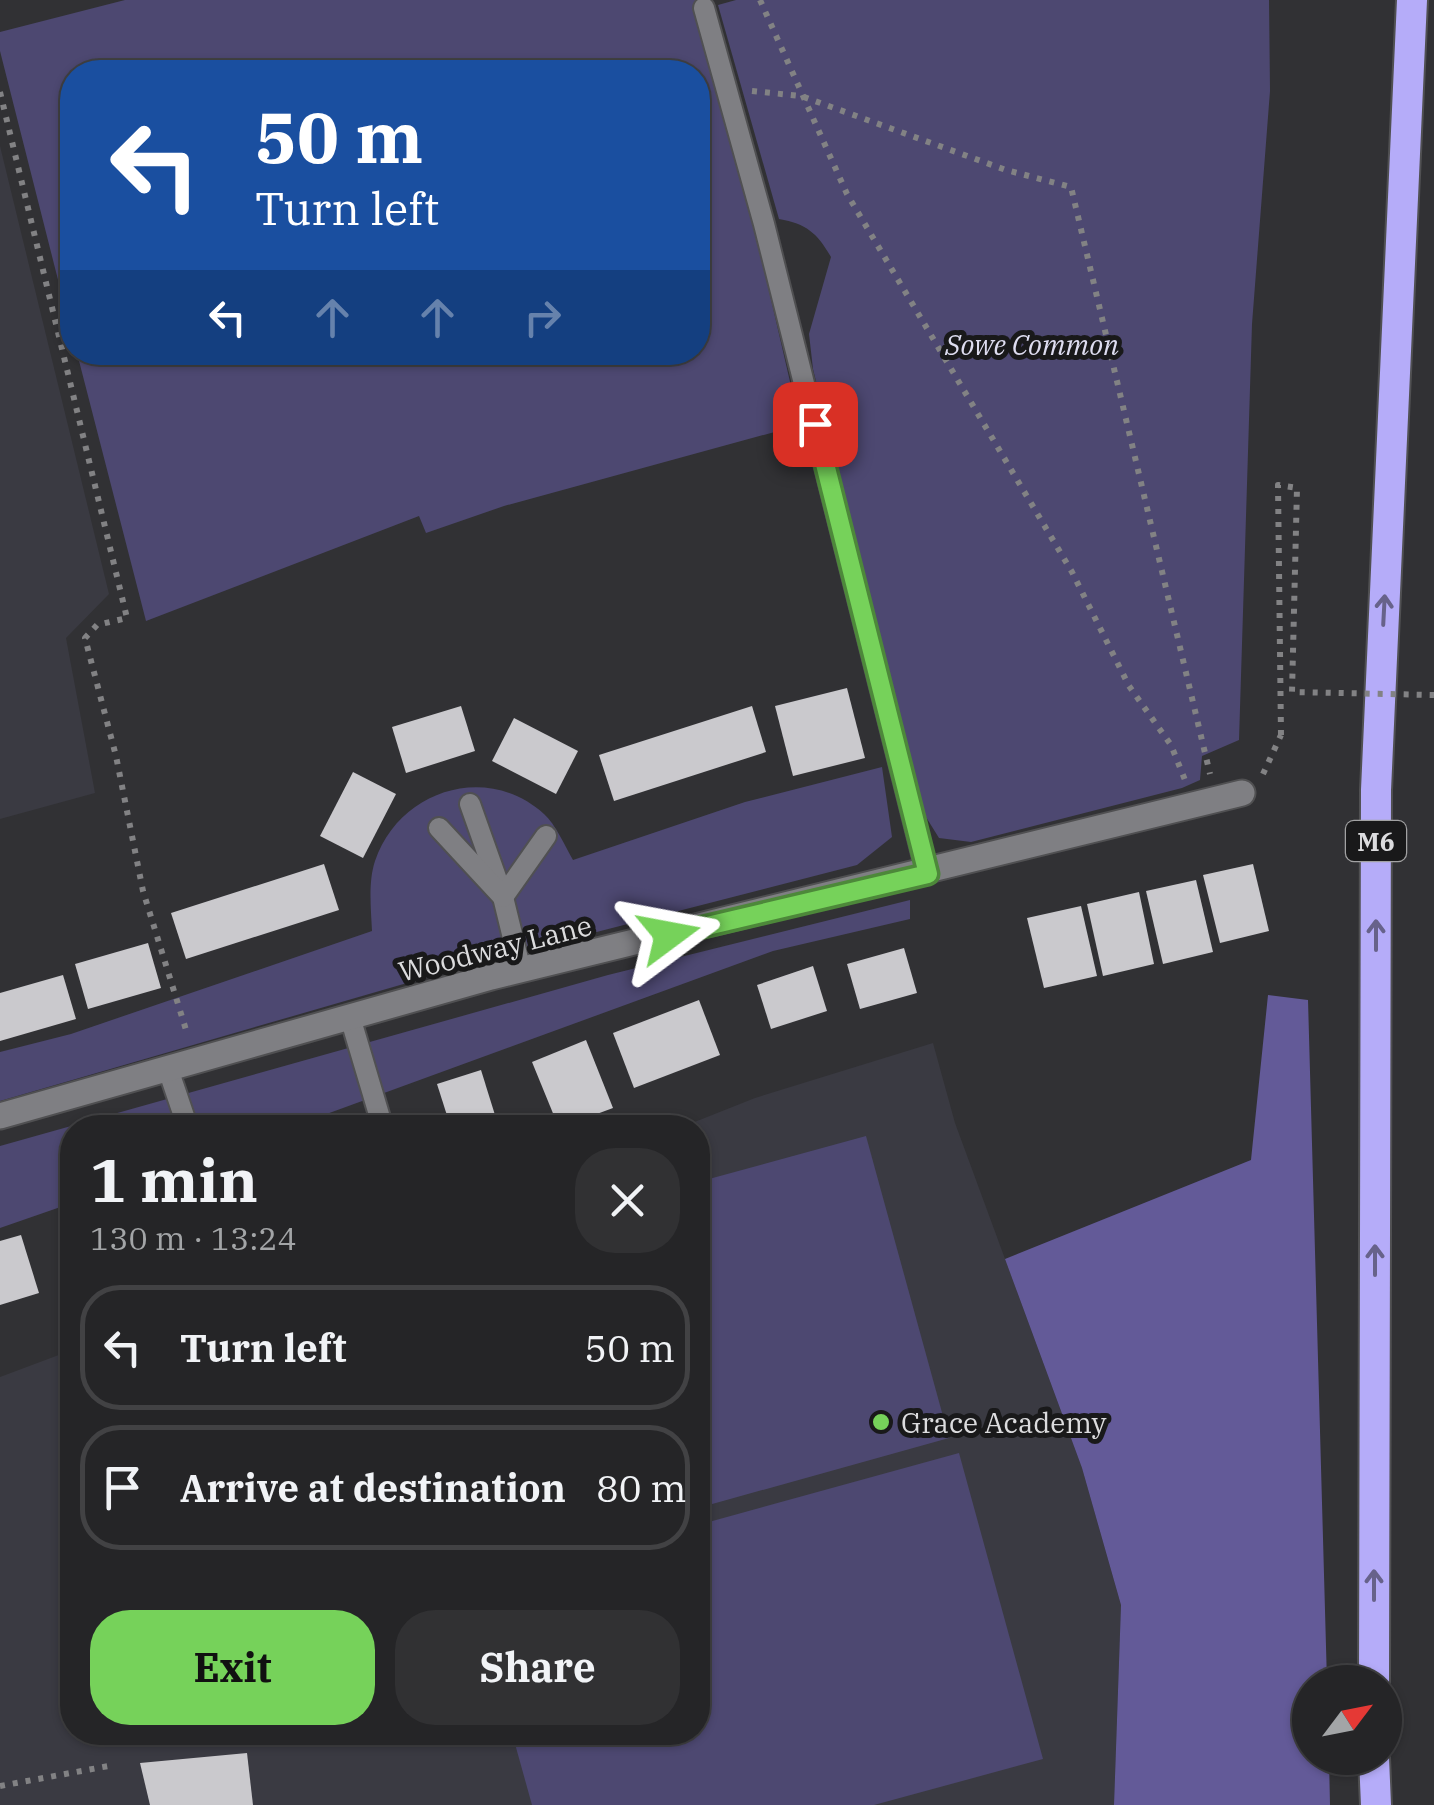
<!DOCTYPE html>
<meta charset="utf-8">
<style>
body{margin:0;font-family:"IBM Plex Serif",serif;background:#313133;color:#f1f3f6;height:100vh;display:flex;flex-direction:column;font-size:38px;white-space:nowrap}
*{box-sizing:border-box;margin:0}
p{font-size:32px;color:#a3a5a7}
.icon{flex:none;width:55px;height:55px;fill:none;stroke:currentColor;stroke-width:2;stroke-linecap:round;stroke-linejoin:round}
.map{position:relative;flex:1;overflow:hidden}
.panel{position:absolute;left:60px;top:1115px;width:650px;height:630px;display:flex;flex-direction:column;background:#252527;border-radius:40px;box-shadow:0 2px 8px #0004,0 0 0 2px #424244}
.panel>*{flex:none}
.guide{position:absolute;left:60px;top:60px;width:650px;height:305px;border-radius:40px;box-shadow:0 2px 8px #0004,0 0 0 2px #424244;background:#1a4fa0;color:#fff;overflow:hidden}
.needle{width:65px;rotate:58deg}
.fabs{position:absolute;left:1292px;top:1665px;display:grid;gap:20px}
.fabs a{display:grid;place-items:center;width:110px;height:110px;border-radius:50%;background:#252527;box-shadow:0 2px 8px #0004,0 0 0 2px #424244;font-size:50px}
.pin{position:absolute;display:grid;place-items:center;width:85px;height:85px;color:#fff;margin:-42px;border-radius:20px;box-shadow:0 5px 15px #0006}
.me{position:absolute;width:110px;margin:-55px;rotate:77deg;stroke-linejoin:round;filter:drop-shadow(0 0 8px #0008)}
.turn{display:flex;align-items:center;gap:35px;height:210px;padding:0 30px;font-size:45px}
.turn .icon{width:130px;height:130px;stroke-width:2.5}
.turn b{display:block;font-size:70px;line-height:85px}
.lanes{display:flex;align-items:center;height:95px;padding:0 30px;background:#0003;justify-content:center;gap:50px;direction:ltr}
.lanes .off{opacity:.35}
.round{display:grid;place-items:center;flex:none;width:105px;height:105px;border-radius:40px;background:#313133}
.summary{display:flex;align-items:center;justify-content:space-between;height:170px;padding:0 30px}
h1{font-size:60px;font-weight:700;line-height:75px}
.primary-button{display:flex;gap:20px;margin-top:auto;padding:20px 30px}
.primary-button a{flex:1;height:115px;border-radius:40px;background:#76d25a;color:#111;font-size:40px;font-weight:700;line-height:115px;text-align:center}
.primary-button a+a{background:#313133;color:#f1f3f6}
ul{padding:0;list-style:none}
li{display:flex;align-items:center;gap:30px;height:125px;margin:0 20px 15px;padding:0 10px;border:5px solid #424244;border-radius:40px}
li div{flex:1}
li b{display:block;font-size:38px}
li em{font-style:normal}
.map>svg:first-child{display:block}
.built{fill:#3a3a42}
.green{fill:#4d4871}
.forest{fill:#635a98}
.building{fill:#cac9cd}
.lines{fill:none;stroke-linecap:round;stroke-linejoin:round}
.lane-casing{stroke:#505052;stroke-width:24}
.street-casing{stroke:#505052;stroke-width:29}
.highway-casing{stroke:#505052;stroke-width:34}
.path{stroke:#828284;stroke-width:6;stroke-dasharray:5 8;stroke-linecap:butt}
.lane{stroke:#7f7f83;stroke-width:20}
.street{stroke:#7f7f83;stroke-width:25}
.highway{stroke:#b5acf9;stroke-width:30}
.path-bridge{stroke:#828284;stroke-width:6;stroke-dasharray:5 8;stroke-linecap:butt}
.oneway{stroke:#67628a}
.route-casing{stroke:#4d883a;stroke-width:25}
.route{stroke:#76d25a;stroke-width:18}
.poi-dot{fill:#76d25a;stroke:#19191a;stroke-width:4}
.labels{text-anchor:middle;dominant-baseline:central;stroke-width:10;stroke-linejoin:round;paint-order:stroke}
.shield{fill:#19191a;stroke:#a2a2a3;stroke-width:2.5}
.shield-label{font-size:25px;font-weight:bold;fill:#dcdcde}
.park-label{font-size:28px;font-style:italic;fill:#deddf0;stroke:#19191a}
.street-label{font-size:28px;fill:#dcdcde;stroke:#19191a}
.poi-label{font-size:28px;fill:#dcdcde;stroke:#19191a;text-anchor:start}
</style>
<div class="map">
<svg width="1434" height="1805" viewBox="0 0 1434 1805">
<rect width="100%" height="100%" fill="#313134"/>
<g class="built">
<polygon points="0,146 109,594 66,638 95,793 0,819"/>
<polygon points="933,1043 955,1123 1082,1468 1121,1605 1114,1805 0,1805 0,1377 72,1350 72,1732 698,1732 698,1128 682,1127 755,1098"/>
</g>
<g class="green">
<polygon points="125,0 702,0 800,425 504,506 426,533 419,516 146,621 77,353 698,352 698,72 72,72 72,335 0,51 0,32"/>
<path d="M736,0H1269L1270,91L1252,324L1239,740L1202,756L1200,780L1182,788L971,842L939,838L921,809L813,369L809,334L831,257C817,233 807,224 779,219L718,5Z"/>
<path d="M882,767L892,837L857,865L476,963L0,1101V1052L71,1034L372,931C371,909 368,882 375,861C399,790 487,762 544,814C556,825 565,846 573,860L745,802Z"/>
<polygon points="910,900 910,919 773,951 291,1127 72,1128 72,1203 0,1228 0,1146 608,975"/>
<polygon points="866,1136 949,1438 698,1508 698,1182"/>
<polygon points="959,1453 1043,1759 874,1805 532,1805 512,1733 698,1732 698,1525"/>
</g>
<polygon class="forest" points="1268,995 1308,1000 1327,1682 1310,1682 1310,1758 1329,1758 1330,1805 1114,1805 1121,1605 1082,1468 1005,1259 1251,1160"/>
<g class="building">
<polygon points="847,688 865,758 793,776 775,706"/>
<polygon points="461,706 475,751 406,773 392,727"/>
<polygon points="752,706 766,752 614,801 599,755"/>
<polygon points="514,718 578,751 556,794 492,761"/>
<polygon points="353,772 396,794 363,858 320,836"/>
<polygon points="324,864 339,910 186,959 171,913"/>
<polygon points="1253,864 1269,931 1220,943 1203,875"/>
<polygon points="1196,880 1213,952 1163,964 1146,891"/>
<polygon points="1139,892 1154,964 1103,976 1087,904"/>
<polygon points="1081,906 1097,976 1044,988 1027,918"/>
<polygon points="148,943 161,988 88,1009 75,964"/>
<polygon points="904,948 917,993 860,1009 847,964"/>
<polygon points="813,966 827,1011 771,1029 757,985"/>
<polygon points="63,975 76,1019 0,1041 0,993"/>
<polygon points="699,1000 720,1055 634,1088 613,1033"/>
<polygon points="586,1040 613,1108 559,1128 532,1062"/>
<polygon points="481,1070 499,1128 451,1128 437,1084"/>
<polygon points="21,1235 39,1293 0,1305 0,1241"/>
<polygon points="247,1753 253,1805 150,1805 140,1763"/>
</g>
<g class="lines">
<g class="lane-casing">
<g id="lane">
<polyline points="704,8 764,224 927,874"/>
<polyline points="470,804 503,897 521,971"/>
<polyline points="439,828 503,897 546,836"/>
<polyline points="350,1017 383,1128"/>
<polyline points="168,1069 188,1128"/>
</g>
</g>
<g class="street-casing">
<polyline id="street" points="0,1116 491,977 1242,793"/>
</g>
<g class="highway-casing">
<g id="highway">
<polyline points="1374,1682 1376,790 1412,0"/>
<polyline points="1374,1758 1376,1805"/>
</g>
</g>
<g class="path">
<polyline points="760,0 847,194 1072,572 1129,686 1171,745 1185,780"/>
<polyline points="752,91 801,96 1006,170 1071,187 1210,774"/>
<polyline points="0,92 127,618 97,625 85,638 116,756 143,891 187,1033"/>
<polyline points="1263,774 1281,735"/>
<polyline points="0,1786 114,1765"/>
</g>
<use href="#lane" class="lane"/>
<use href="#street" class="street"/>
<use href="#highway" class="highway"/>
<polyline class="path-bridge" points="1281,735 1278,485 1297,488 1292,692 1434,695"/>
</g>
<defs><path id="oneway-shaft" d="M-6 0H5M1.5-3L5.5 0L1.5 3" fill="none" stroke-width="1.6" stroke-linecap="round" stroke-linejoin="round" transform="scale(2.5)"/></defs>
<g class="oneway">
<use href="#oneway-shaft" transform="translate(1384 610) rotate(-87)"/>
<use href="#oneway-shaft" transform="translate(1376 935) rotate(-90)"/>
<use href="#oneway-shaft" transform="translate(1375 1260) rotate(-90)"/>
<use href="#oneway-shaft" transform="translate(1374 1585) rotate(-90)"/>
</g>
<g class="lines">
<g class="route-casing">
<polyline id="route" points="669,935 928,874 815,424"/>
</g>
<use href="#route" class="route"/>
</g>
<circle class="poi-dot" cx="881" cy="1422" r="10"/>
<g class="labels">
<rect class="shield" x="1346" y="821" width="60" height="40" rx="8"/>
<g class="shield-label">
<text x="1376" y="841">M6</text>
</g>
<g class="park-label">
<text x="1032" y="344">Sowe Common</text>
</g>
<g class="street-label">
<text transform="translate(495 948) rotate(-14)">Woodway Lane</text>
</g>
<g class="poi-label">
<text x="901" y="1422">Grace Academy</text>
</g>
</g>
</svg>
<div class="fabs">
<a><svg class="needle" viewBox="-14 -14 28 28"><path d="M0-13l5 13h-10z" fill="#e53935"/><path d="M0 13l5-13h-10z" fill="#a3a5a7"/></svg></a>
</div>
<div class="pin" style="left:815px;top:424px;background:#d93025"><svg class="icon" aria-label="arrive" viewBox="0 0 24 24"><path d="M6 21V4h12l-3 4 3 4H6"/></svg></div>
<svg class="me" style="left:669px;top:935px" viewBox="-20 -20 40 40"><path d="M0-17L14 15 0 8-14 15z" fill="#76d25a" stroke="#fff" stroke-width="4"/></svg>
<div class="guide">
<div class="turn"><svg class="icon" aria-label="left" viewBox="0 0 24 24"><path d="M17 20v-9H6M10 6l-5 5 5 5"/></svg><div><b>50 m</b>Turn left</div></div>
<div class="lanes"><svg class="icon" aria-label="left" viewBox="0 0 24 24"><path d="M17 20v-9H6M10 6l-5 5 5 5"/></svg><svg class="icon off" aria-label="ahead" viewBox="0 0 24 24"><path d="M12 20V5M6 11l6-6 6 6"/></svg><svg class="icon off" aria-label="ahead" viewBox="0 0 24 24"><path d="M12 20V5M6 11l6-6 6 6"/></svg><svg class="icon off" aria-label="right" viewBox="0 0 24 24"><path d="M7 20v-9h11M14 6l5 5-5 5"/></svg></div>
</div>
<section class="panel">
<div class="summary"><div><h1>1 min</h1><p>130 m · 13:24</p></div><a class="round"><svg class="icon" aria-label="close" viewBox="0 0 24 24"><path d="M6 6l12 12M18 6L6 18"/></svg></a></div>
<ul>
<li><svg class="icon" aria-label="left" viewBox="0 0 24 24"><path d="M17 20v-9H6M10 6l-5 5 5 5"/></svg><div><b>Turn left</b></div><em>50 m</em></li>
<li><svg class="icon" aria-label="arrive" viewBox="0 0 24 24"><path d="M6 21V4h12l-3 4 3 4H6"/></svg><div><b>Arrive at destination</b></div><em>80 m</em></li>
</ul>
<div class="primary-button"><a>Exit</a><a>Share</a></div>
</section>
</div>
